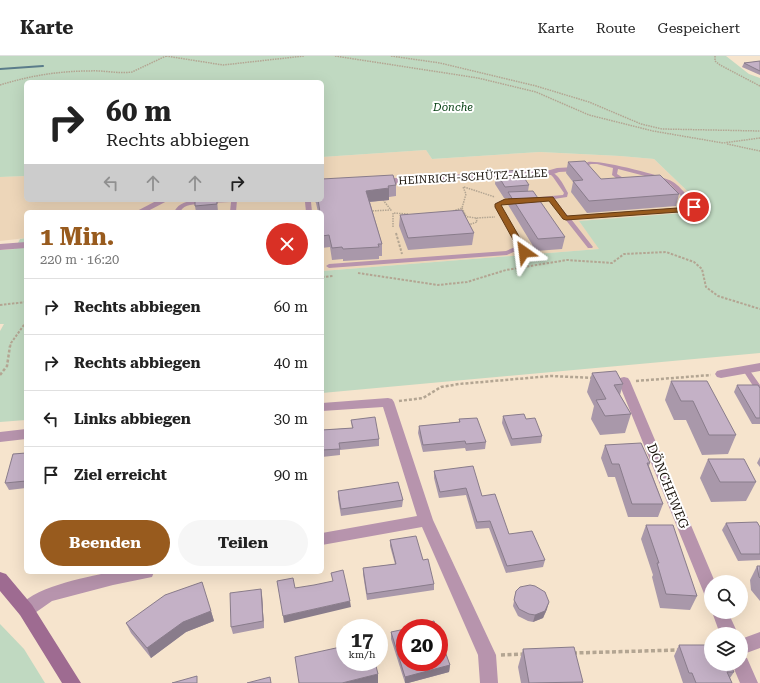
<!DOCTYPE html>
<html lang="de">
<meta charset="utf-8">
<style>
body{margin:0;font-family:"Roboto Serif",serif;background:#f6f6f6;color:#222;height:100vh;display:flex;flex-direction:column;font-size:15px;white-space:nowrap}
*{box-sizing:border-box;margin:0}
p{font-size:13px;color:#767676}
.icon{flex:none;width:22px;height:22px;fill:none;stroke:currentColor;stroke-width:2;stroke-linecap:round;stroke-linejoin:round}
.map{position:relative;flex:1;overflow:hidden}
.sheet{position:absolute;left:24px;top:154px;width:300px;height:364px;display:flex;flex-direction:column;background:#fff;border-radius:6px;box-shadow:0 4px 16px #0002}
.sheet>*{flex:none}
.hud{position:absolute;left:24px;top:24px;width:300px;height:122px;border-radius:6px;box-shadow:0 4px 16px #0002;background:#fff;color:#222;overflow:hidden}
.buttons{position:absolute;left:704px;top:519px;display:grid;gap:8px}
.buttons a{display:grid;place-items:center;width:44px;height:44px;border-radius:50%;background:#fff;box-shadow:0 4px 16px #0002;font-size:20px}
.speed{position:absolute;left:336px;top:563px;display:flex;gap:8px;font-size:20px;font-weight:700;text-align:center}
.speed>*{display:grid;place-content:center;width:52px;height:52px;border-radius:50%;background:#fff;box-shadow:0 4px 16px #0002;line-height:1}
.speed small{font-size:10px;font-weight:400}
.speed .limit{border:6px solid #d22;background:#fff;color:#111}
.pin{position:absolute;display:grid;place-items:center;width:34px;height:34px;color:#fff;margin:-17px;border:2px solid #fff;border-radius:50%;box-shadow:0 1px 4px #0007}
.me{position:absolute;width:44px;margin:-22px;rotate:329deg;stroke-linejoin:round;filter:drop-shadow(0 0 3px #0008)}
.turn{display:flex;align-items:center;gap:14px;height:84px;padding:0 16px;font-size:18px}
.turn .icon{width:52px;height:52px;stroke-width:2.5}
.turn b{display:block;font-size:28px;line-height:34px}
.lanes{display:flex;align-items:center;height:38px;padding:0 16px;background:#0003;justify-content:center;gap:20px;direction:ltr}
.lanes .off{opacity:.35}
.round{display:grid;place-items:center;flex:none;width:42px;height:42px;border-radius:21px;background:#f6f6f6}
.head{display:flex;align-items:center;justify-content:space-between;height:68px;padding:0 16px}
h1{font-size:24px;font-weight:700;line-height:30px;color:#985b1e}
.primary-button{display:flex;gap:8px;margin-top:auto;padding:8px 16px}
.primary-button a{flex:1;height:46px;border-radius:24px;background:#985b1e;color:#fff;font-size:16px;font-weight:700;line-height:46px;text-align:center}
.primary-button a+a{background:#f6f6f6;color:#222}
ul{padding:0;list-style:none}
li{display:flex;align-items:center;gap:12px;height:56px;padding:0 16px;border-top:1px solid #e0e0e0}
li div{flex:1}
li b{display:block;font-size:15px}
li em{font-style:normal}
header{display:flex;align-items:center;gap:24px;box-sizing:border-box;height:56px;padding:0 20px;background:#fff;border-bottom:1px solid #e0e0e0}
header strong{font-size:19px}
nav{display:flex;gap:22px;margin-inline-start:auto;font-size:14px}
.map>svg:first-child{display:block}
.built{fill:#edd6b9}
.green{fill:#c0d9c1}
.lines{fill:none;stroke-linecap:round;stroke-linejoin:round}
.stream{stroke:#5a7c8a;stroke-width:2}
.path-far3{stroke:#b3a592;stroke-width:1.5;stroke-dasharray:1.5 1;stroke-linecap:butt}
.path-far2{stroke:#b3a592;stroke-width:2;stroke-dasharray:2.5 1.5;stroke-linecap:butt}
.path-far1{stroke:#b3a592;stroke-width:2.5;stroke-dasharray:3 2;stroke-linecap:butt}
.path{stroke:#b3a592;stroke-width:3.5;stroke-dasharray:4 2.5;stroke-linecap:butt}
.service{fill:#b794ad;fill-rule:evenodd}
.minor{fill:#b794ad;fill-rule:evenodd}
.secondary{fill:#9e6b91;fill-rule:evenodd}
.wall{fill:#a998aa}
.shaded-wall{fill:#897c8b}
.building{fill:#c4b1c6;stroke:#897c8b}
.route{fill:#985b1e;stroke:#633b14}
.labels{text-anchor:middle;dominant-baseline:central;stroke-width:4;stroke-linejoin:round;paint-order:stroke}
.far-park-label{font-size:11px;font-style:italic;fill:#084215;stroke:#fff}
.far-street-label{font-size:11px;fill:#1a140c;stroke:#fff}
.street-label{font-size:13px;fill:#1a140c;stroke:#fff}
</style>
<header>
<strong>Karte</strong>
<nav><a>Karte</a><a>Route</a><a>Gespeichert</a></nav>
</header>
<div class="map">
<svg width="760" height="627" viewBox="0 0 760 627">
<rect width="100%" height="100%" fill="#f6e4cd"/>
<polygon class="built" points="426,94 432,103 540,96 620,100 654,103 708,155 579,165 600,193 322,215 322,156 26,156 26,182 0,185 0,121 26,120 26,144 322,144 322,101"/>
<g class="green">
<polygon points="0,0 726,0 749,18 760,22 760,297 322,337 322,215 599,193 579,165 708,155 654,103 620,100 540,96 432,103 426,94 322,101 322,26 26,26 26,120 0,121"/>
<polygon points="26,182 26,364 0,366 0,275 4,268 0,268 0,194 15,193 20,183"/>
<polygon points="0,568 24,593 45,627 0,627"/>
</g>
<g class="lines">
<polyline class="stream" points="0,13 43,10"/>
<g class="path-far3">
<polyline points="166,0 223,9 304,0"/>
<polyline points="335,0 478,22 536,36 589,59 653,75 723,87 760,82"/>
<polyline points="391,0 440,7 536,30 589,46 641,68 662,73 760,75"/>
<polyline points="715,0 715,5 720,9 760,30"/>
<path d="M0,29C29,20 58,15 89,15C103,14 118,18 132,16L166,0"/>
<polyline points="727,88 760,95"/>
<polyline points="464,131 495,141"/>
<polyline points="462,152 466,160"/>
<polyline points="370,155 391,154 383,144"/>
<polyline points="453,155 462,152 466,138 463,131"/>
<polyline points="462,160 476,162 495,161"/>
<polyline points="468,169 477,166 476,162"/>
<polyline points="393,171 393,157 408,158"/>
</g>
<g class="path-far2">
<polyline points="396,177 402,198"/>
<polyline points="358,217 438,229 467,226 506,214 567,204 612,207 624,198 666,196 694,206 702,213 706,231 718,240 760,253"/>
<polyline points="322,221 333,220"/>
<polyline points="0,249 26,246"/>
<polyline points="10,291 11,287 26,266"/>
</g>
<g class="path-far1">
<polyline points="0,319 7,310 10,290"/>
<polyline points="636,325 711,319"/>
<polyline points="399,345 423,342 441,331 459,328 551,320 594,322"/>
</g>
<g class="path">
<polyline points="573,597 678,594"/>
<polyline points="501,599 524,598"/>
</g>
<g class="service">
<path d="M588,106C600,104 662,119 673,126C679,129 692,145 697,151L695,154L693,155L571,163L593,191L592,192H588L550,144L529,146L526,144L529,142L563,139L564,137L553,121L549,117V116C558,116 564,130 568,137L567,141L554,143L568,160L691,151L670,128L649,121L647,123H643V122L645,120L618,113L617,118L628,125L626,126L620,125L612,119L613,112L597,108H591L580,113L578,112Z"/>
<path d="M505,143H517L520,145C515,148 507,146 501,149V151L527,196L526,197H522L520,193L507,199L329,212L326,210L329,208L506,195L515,191L516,188L495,151L496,147Z"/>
<path d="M198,144H204L203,148C194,149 185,147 180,156H174C179,146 188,145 198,145Z"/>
<polygon points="209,144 237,144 236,156 230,156 231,146 207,147 206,146"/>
<polygon points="308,144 311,146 312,156 306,156 305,146"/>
<polygon points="744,312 748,312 760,329 760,336 757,336 744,316 742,314"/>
</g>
<g class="minor">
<polygon points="575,111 579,113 578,115 559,116 551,119 533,118 379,129 375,126 379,123 533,114 550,114 557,112"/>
<polygon points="158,144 169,144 146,156 135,156"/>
<polygon points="26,186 26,192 0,194 0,188"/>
<polygon points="760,307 760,315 721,322 717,321 715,318 717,315 721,314"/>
<polygon points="624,321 628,322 630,325 715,526 711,526 711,542 705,540 703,535 618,325 620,322"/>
<polygon points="388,342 392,343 394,346 433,464 496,599 498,627 480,627 478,599 422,471 322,489 322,477 417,460 383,351 322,355 322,347"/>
<polygon points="26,373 26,383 0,386 0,376"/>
<path d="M109,516H154L152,521L113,529L52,545L32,559L26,561L20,559L18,554C28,531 86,522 109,516Z"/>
<polygon points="712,556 728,556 738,578 720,578"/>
<polygon points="760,576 760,592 741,599 741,583"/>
<polygon points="741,600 747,602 758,627 740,627 732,608 741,608"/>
</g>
<polygon class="secondary" points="0,516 6,518 32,549 81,627 62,627 20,559 0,535"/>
</g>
<g class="wall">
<polygon points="760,5 760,19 742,11 744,7"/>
<polygon points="568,106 601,123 679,138 676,150 587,157 571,136 573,126 566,117"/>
<polygon points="496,116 529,129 528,135 565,181 562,193 536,195 507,147 508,142 504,142 495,128"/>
<polygon points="322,123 396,129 396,140 389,141 389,144 370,146 382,188 382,200 379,200 379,203 343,205 343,203 332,204 330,191 322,192 322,156 318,156 316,147 314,144 322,144"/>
<polygon points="217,144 218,156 196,156 195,150"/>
<polygon points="400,159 474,177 472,189 408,194 399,170"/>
<polygon points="592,317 623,328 620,339 631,358 625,377 600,379 591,363 594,350 587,336"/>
<polygon points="671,325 736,379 728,398 702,399 686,364 674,364 665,344"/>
<polygon points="737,329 760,332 760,368 752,368 734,336"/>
<polygon points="503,360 526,363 542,380 541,387 511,390 502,367"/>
<polygon points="459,363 486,386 485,393 466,395 465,392 423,396 418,377 419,370 459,366"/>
<polygon points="351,364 379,383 379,390 340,394 340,399 322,401 322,374 352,372"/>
<polygon points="605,389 650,407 649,410 663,448 658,461 628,461 615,421 608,421 601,402"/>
<polygon points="26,397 26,432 9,434 5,427"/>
<polygon points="760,401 760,411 757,407"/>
<polygon points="708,403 756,426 746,445 711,446 700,422"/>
<polygon points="434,415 482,440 509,478 545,504 543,511 506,517 489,472 476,473 466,439 439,442 434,422"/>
<polygon points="338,435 403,444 402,451 341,460 338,442"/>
<polygon points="726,467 760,471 760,504 738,505 722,474"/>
<polygon points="646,469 697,540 690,554 660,552 652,521 653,519 641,483"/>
<polygon points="390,484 423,504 434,528 434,534 367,544 363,518 363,512 395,508 390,490"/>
<polygon points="757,510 760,510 760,545 751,534 750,524"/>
<polygon points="261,533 262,539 264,572 233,578 231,571"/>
<polygon points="516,535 547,553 543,562 533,566 528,565 518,560 513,550"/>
<polygon points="211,555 214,565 186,576 151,602 131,577 126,567"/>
<polygon points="391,576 450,609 449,616 408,627 405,627 391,583"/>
<polygon points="679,589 734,616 730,622 732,627 683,627 674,600"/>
<polygon points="523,593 583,626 583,627 521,627 518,611"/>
</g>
<g class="shaded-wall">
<polygon points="389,132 389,144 367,146 366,135"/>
<polygon points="261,533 262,539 264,572 263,565"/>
<polygon points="350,545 351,551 284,567 283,560"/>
<polygon points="549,546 547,553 543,562 533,566 535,559"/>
<polygon points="211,555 214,565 186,576 151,602 147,592 183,566"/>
<polygon points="450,609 449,616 408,627 405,627 405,621"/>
<polygon points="378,618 378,627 342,627"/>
</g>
<g class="building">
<polygon points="760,5 760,15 744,7"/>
<polygon points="585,105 601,123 660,119 679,138 589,145 573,125 583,124 568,106"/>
<polygon points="519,114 529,129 505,131 496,116"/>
<polygon points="393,119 396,129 388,130 389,132 366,135 382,188 378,188 379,191 343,193 342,191 332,192 329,179 322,180 322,156 320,156 318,144 322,144 322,123"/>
<polygon points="533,135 565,181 538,183 508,136"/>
<polygon points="195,144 217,144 217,148 195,150"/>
<polygon points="462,154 474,177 408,182 400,159"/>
<polygon points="616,315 623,328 614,329 631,358 605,360 596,344 606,343 592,317"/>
<polygon points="671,325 707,325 736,379 709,379 693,345 681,345"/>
<polygon points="737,329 758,329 760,332 760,362 756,362"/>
<polygon points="524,358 526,363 535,362 542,380 512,383 503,360"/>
<polygon points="375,361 379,383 339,387 340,393 322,394 322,374 353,372 351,364"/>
<polygon points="477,362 486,386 466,388 465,385 423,389 419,370 460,366 459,363"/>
<polygon points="641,387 650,407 647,407 663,448 632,448 619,408 612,408 605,389"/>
<polygon points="26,397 26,425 5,427 13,398"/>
<polygon points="708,403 744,403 756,426 720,426"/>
<polygon points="473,410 482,440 495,438 509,478 532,475 545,504 507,510 490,465 477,466 466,432 440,436 434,415"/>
<polygon points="398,426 403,444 341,453 338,435"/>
<polygon points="757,466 760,471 760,498 741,498 726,467"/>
<polygon points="646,469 673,469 697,540 666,538 657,507 659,507"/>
<polygon points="416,480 423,504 428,503 434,528 367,538 363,512 396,508 390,484"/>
<polygon points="757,510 760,510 760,522 759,521"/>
<polygon points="343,514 350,545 283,560 277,525 293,522 295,532 314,529 333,525 331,517"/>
<polygon points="202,526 211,555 183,566 147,592 126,567 165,539"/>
<polygon points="530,529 535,530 545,536 549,546 545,555 535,559 529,558 519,553 514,544 516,535 520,531"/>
<polygon points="261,533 263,565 231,571 230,537"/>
<polygon points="434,565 436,572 408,572"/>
<polygon points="405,573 405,606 439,606 439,579 450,609 405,621 391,576"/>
<polygon points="679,589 711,589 711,608 730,608 734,616 727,616 732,627 696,627 692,617 689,617"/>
<polygon points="345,590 345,606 375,606 378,618 342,627 299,627 295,601"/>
<polygon points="574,591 583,626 529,627 523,593"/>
<polygon points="197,620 197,627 172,627"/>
<polygon points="270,621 271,627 247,627"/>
</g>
<polygon class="route" points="551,141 553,141 567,160 691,151 694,149 698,151 693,155 566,164 563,163 549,145 501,149 528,196 527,198 521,198 495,151 495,148 505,143"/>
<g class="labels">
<g class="far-park-label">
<text x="453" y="51">Dönche</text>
</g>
<g class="far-street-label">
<text transform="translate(473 121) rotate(-3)">HEINRICH-SCHÜTZ-ALLEE</text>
</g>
<g class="street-label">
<text transform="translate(668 430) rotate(68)">DÖNCHEWEG</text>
</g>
</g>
</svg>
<div class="buttons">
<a><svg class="icon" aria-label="search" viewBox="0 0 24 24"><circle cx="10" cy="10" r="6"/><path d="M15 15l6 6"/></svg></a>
<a><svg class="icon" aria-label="layers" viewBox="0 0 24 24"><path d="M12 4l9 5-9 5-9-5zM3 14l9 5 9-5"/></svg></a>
</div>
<div class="speed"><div>17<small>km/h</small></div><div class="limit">20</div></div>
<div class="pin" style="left:694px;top:151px;background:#d93025"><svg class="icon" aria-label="arrive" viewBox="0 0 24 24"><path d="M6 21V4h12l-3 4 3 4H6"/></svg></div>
<svg class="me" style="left:524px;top:196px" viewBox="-20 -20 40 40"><path d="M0-17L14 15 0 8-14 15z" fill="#985b1e" stroke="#fff" stroke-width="4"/></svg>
<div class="hud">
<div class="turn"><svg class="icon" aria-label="right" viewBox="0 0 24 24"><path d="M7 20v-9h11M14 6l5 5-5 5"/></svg><div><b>60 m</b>Rechts abbiegen</div></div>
<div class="lanes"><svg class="icon off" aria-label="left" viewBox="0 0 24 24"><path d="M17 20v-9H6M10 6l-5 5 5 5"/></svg><svg class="icon off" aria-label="ahead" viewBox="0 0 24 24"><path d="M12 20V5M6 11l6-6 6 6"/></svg><svg class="icon off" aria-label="ahead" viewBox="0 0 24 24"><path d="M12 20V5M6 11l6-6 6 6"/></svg><svg class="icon" aria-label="right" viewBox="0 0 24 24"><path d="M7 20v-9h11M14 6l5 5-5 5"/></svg></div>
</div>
<section class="sheet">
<div class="head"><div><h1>1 Min.</h1><p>220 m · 16:20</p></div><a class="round" style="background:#d93025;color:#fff"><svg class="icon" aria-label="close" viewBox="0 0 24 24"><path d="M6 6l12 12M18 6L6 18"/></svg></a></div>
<ul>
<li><svg class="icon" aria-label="right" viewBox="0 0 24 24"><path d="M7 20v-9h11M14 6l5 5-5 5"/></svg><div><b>Rechts abbiegen</b></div><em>60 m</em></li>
<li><svg class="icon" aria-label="right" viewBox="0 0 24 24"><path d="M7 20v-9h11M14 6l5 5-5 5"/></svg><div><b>Rechts abbiegen</b></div><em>40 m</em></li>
<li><svg class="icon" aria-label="left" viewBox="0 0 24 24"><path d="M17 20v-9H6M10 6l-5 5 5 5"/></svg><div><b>Links abbiegen</b></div><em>30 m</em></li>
<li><svg class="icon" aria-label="arrive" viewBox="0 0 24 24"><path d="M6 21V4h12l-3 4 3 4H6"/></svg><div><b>Ziel erreicht</b></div><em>90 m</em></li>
</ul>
<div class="primary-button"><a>Beenden</a><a>Teilen</a></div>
</section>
</div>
